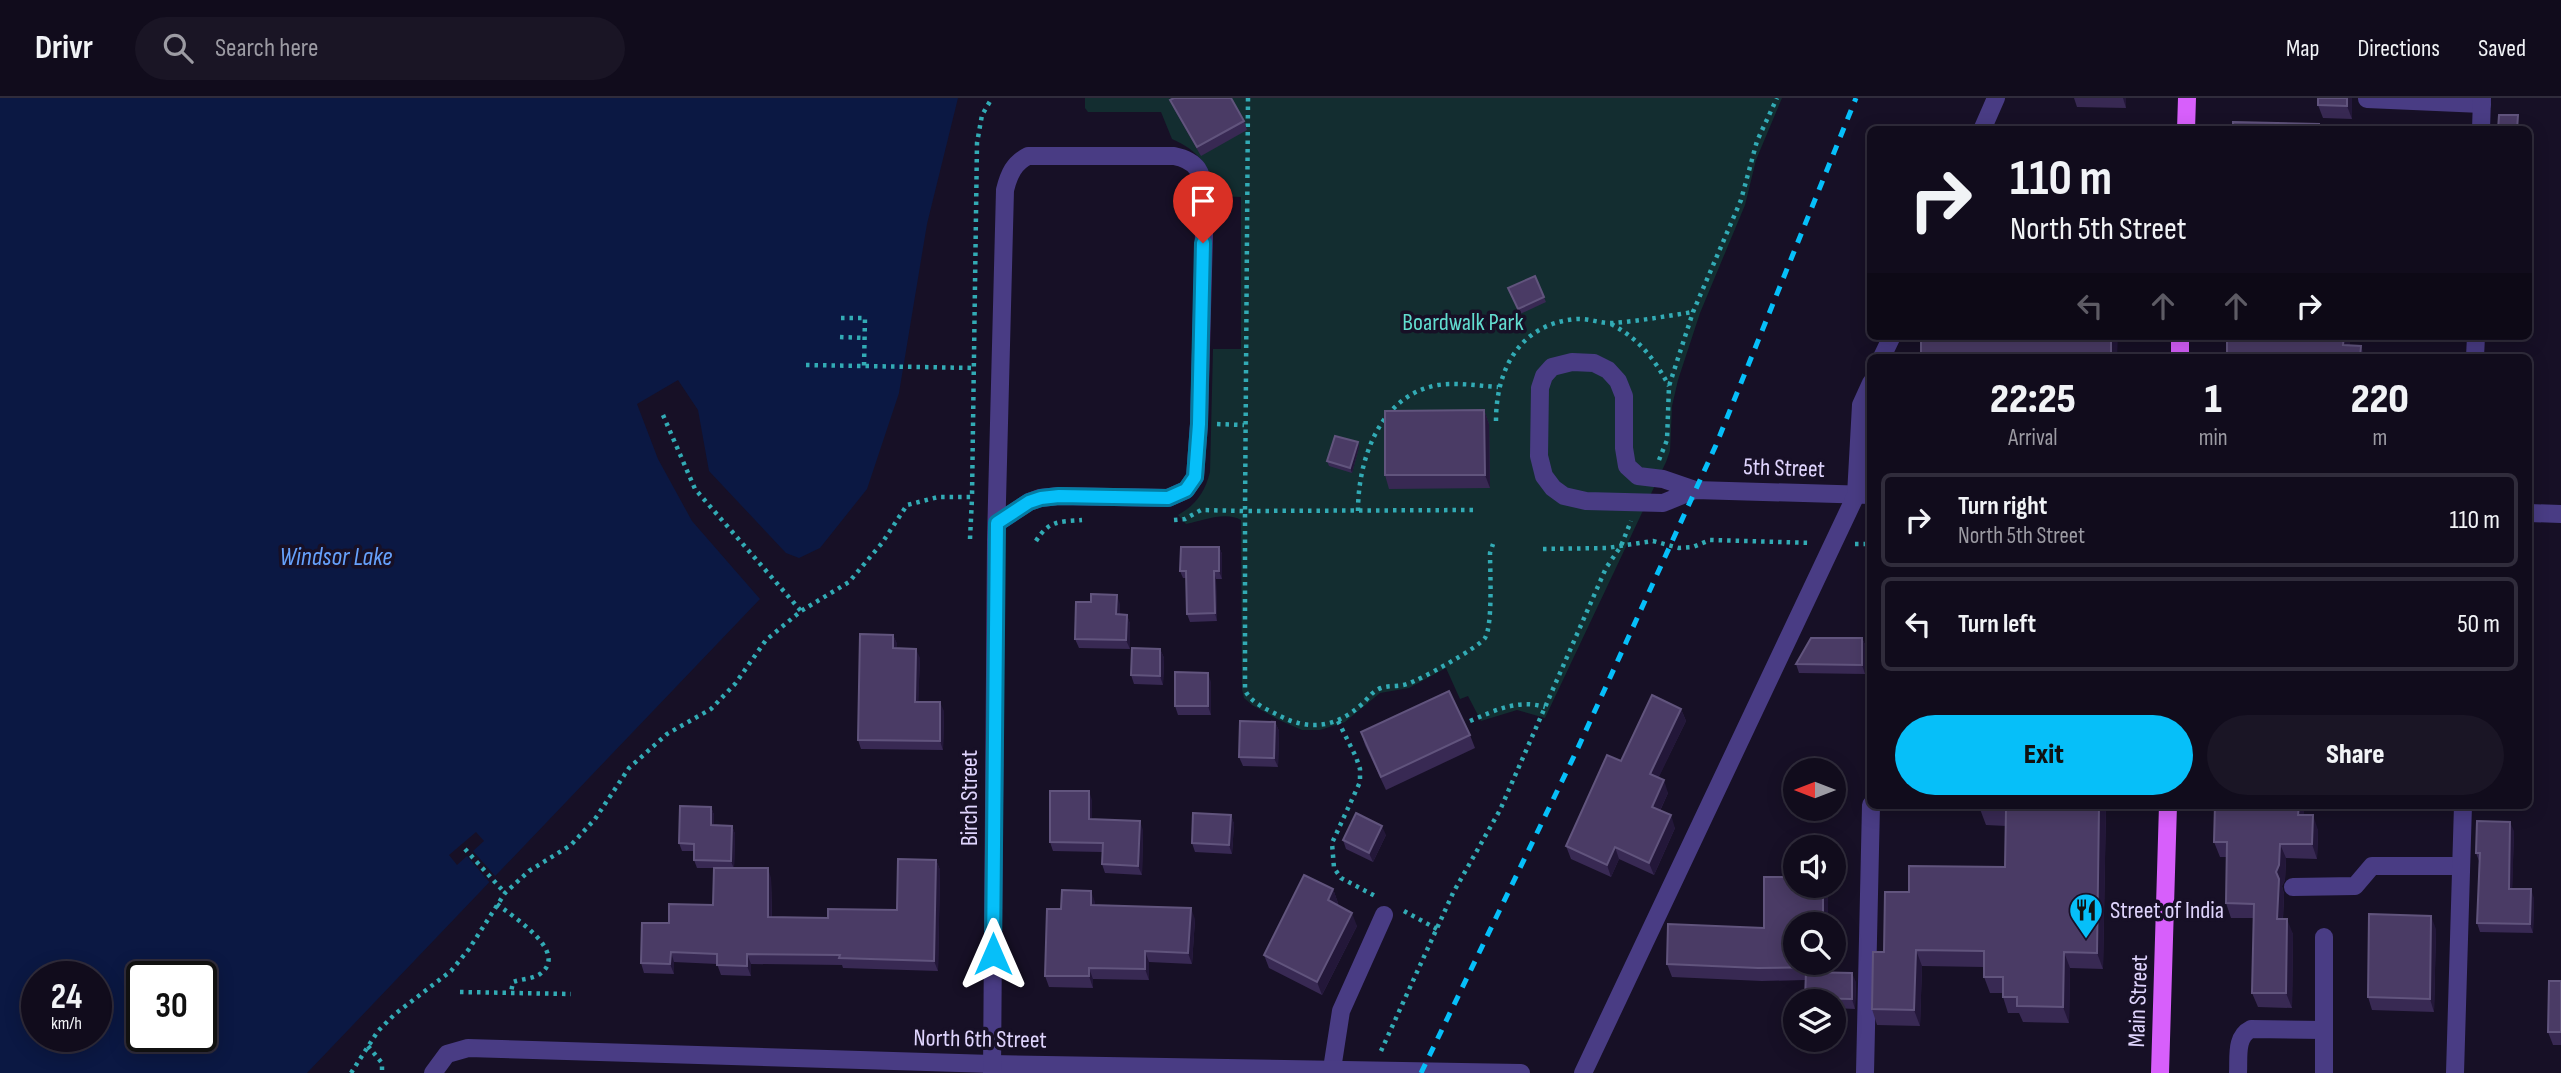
<!DOCTYPE html>
<style>
body{margin:0;font-family:"Sofia Sans Condensed",sans-serif;background:#1a1525;color:#f1f3f6;height:100vh;display:flex;flex-direction:column;font-size:26px;white-space:nowrap}
*{box-sizing:border-box;margin:0}
p{font-size:23px;color:#9c9ba3}
.icon{flex:none;width:38px;height:38px;fill:none;stroke:currentColor;stroke-width:2;stroke-linecap:round;stroke-linejoin:round}
.map{position:relative;flex:1;overflow:hidden}
.drawer{position:absolute;left:1867px;top:256px;width:665px;height:455px;display:flex;flex-direction:column;background:#110c1c;border-radius:10px;box-shadow:0 4px 18px #0003,0 0 0 2px #302c3b}
.drawer>*{flex:none}
.banner{position:absolute;left:1867px;top:28px;width:665px;height:214px;border-radius:10px;box-shadow:0 4px 18px #0003,0 0 0 2px #302c3b;background:#110c1c;color:#f1f3f6;overflow:hidden}
.needle{width:46px;rotate:270deg}
.controls{position:absolute;left:1783px;top:660px;display:grid;gap:14px}
.controls a{display:grid;place-items:center;width:63px;height:63px;border-radius:50%;background:#110c1c;box-shadow:0 4px 18px #0003,0 0 0 2px #302c3b;font-size:35px}
.speed{position:absolute;left:21px;top:863px;display:flex;gap:14px;font-size:35px;font-weight:700;text-align:center}
.speed>*{display:grid;place-content:center;width:91px;height:91px;border-radius:50%;background:#110c1c;box-shadow:0 4px 18px #0003,0 0 0 2px #302c3b;line-height:1}
.speed small{font-size:18px;font-weight:400}
.speed .limit{border:4px solid #111;border-radius:10px;background:#fff;color:#111}
.pin{position:absolute;display:grid;place-items:center;width:60px;height:60px;color:#fff;margin:-72px -30px;border-radius:50% 50% 50% 0;rotate:-45deg;box-shadow:0 0 7px #0007}
.pin .icon{rotate:45deg}
.me{position:absolute;width:77px;margin:-38px;rotate:0deg;stroke-linejoin:round;filter:drop-shadow(0 0 5px #0008)}
.turn{display:flex;align-items:center;gap:24px;height:147px;padding:0 28px;font-size:32px}
.turn .icon{width:91px;height:91px;stroke-width:2.5}
.turn b{display:block;font-size:49px;line-height:60px}
.lanes{display:flex;align-items:center;height:66px;padding:0 28px;background:#0003;justify-content:center;gap:35px;direction:ltr}
.lanes .off{opacity:.35}
.eta{display:flex;justify-content:space-evenly;align-items:center;height:119px;text-align:center}
.eta b{font-size:42px;font-weight:800;line-height:49px}
.action{display:flex;gap:14px;margin-top:auto;padding:14px 28px}
.action a{flex:1;height:80px;border-radius:42px;background:#06bff9;color:#111;font-size:28px;font-weight:800;line-height:80px;text-align:center}
.action a+a{background:#1a1525;color:#f1f3f6}
ul{padding:0;list-style:none}
li{display:flex;align-items:center;gap:21px;height:94px;margin:0 14px 10px;padding:0 14px;border:4px solid #302c3b;border-radius:10px}
li div{flex:1}
li b{display:block;font-size:26px}
li em{font-style:normal}
header{display:flex;align-items:center;gap:42px;box-sizing:border-box;height:98px;padding:0 35px;background:#110c1c;border-bottom:2px solid #302c3b}
header strong{font-size:33px}
nav{display:flex;gap:38px;margin-inline-start:auto;font-size:24px}
.search{width:490px;height:63px;background:#1a1525;display:flex;align-items:center;gap:18px;box-sizing:border-box;padding:0 24px;border-radius:38px;color:#9c9ba3;font-size:26px}
.map>svg:first-child{display:block}
.green{fill:#132d30}
.water{fill:#0b1843;fill-rule:evenodd}
.pier{fill:#171026}
.lines{fill:none;stroke-linecap:round;stroke-linejoin:round}
.path{stroke:#32abb5;stroke-width:4.5;stroke-dasharray:3.5 5;stroke-linecap:butt}
.minor{stroke:#493c84;stroke-width:18}
.major{stroke:#d75ffb;stroke-width:18}
.rail{stroke:#06bff9;stroke-width:5;stroke-dasharray:10 9;stroke-linecap:butt}
.wall{fill:#382953}
.shaded-wall{fill:#231739}
.building{fill:#4a3b65;stroke:#61547d;stroke-width:2}
.route-casing{stroke:#047ca2;stroke-width:18}
.route{stroke:#06bff9;stroke-width:12}
.labels{text-anchor:middle;dominant-baseline:central;stroke-width:7;stroke-linejoin:round;paint-order:stroke}
.park-label{font-size:24px;fill:#62ddd0;stroke:#171026}
.street-label{font-size:24px;fill:#e0d5fe;stroke:#171026}
.poi-label{font-size:24px;fill:#e0d5fe;stroke:#171026;text-anchor:start}
.water-label{font-size:26px;font-style:italic;fill:#66a1fc;stroke:#171026}
</style>
<header>
<strong>Drivr</strong>
<div class="search"><svg class="icon" aria-label="search" viewBox="0 0 24 24"><circle cx="10" cy="10" r="6"/><path d="M15 15l6 6"/></svg>Search here</div>
<nav><a>Map</a><a>Directions</a><a>Saved</a></nav>
</header>
<div class="map">
<svg width="2561" height="975" viewBox="0 0 2561 975">
<rect width="100%" height="100%" fill="#171026"/>
<path class="green" d="M1085,0H1782L1756,62L1745,107L1700,215L1678,282L1672,308L1670,353L1666,364L1545,620L1517,612L1481,623L1468,598L1460,601L1446,570L1409,590L1380,595L1345,624L1320,632H1302L1279,622L1252,607L1244,600L1242,591L1241,422C1227,413 1203,422 1186,426L1178,417C1196,407 1205,394 1210,374L1213,251H1241V99L1216,98C1212,70 1198,52 1172,41L1161,14H1088L1085,10Z"/>
<path class="water" d="M0,0H958L927,126L899,295L867,391L820,450L799,460L786,455L709,373L698,312L678,282L637,306L658,361L692,423L760,501L307,975H0ZM37,878H96V938H37ZM142,878H201V938H142Z"/>
<polygon class="pier" points="476,734 484,743 473,753 497,780 490,785 467,758 457,767 449,757"/>
<g class="lines">
<g class="path">
<polyline points="1248,0 1245,413 1476,412"/>
<polyline points="841,220 865,220 864,268"/>
<path d="M1611,226C1639,241 1654,260 1669,288"/>
<polyline points="840,239 865,240"/>
<polyline points="806,267 975,270"/>
<polyline points="663,317 695,391 801,513"/>
<path d="M1496,323C1496,272 1519,226 1576,221C1589,220 1601,226 1613,225C1640,223 1667,218 1693,214"/>
<polyline points="1217,326 1244,327"/>
<polyline points="1659,362 1667,342 1669,288 1693,214 1741,102 1757,43 1777,0"/>
<path d="M1358,413C1358,361 1380,297 1438,287C1458,284 1478,288 1498,289"/>
<path d="M1174,422L1185,421L1201,412L1245,413V592C1250,604 1266,611 1278,617C1308,633 1335,630 1361,607C1368,601 1372,593 1381,590C1389,587 1398,589 1407,586C1420,582 1478,550 1485,540C1493,527 1490,472 1490,455L1493,446"/>
<polyline points="970,441 972,400"/>
<path d="M1036,443C1049,422 1059,424 1082,422"/>
<polyline points="1855,446 1871,446"/>
<polyline points="1543,451 1607,450 1653,443 1679,450 1693,449 1710,442 1812,445"/>
<polyline points="1338,623 1356,659 1360,671 1360,684 1332,745 1334,770 1341,780 1377,799"/>
<path d="M1470,623C1496,612 1518,601 1545,609"/>
<polyline points="465,751 505,795"/>
<path d="M497,806C513,819 570,854 540,876C532,881 521,881 513,884L511,894"/>
<polyline points="1404,813 1437,831"/>
<polyline points="460,894 571,896"/>
<polyline points="368,948 382,965 382,975"/>
<polyline points="1381,953 1453,795 1500,712 1606,470 1621,448 1631,423"/>
<polyline points="351,975 378,933 395,916 451,873 469,851 505,795 529,773 571,747 595,721 629,670 667,636 711,611 735,586 766,542 801,513 849,484 882,445 907,407 938,399 972,399 977,45 982,17 992,0"/>
</g>
<g class="minor">
<polyline points="2367,1 2482,6"/>
<polyline points="1982,32 1996,0"/>
<polyline points="2481,32 2482,0"/>
<polyline points="1882,259 1892,238"/>
<polyline points="2475,259 2476,238"/>
<polyline points="1695,392 1663,405 1586,403 1564,398 1553,390 1544,378 1539,358 1540,290 1544,278 1552,269 1572,264 1594,265 1608,272 1618,283 1624,298 1624,350 1627,368 1638,378 1663,381 1695,392 1871,397"/>
<polyline points="2529,415 2561,416"/>
<polyline points="2293,789 2355,788 2372,768 2461,768"/>
<polyline points="1332,971 1341,913 1384,817"/>
<polyline points="433,975 447,956 468,950 992,966 1521,975"/>
<path d="M992,975L996,442L1005,92C1009,76 1014,65 1028,58H1174C1198,63 1202,74 1205,97L1199,326L1195,379L1186,392L1168,400L1059,398L1040,400L1029,404L997,425"/>
<polyline points="1583,975 1856,397 1861,307 1871,285"/>
<polyline points="1865,975 1871,707"/>
<path d="M2238,975C2239,959 2235,939 2251,931L2324,932"/>
<polyline points="2324,975 2324,839"/>
<polyline points="2455,975 2463,707"/>
</g>
<g class="major">
<polyline points="2186,32 2187,0"/>
<polyline points="2180,259 2180,238"/>
<polyline points="2160,975 2168,707"/>
</g>
<polyline class="rail" points="1421,975 1577,652 1716,347 1856,0"/>
</g>
<g class="wall">
<polygon points="2074,0 2126,0 2126,10 2077,9"/>
<polygon points="2318,0 2352,0 2352,21 2323,20 2318,7"/>
<polygon points="1170,2 1244,23 1247,32 1201,58 1174,11"/>
<polygon points="1535,178 1546,204 1520,216 1508,190"/>
<polygon points="1484,312 1489,326 1490,390 1389,391 1385,377"/>
<polygon points="1358,344 1359,349 1352,375 1329,368 1327,363"/>
<polygon points="1219,449 1222,456 1222,481 1216,481 1217,523 1190,524 1187,516 1186,480 1183,480 1180,473"/>
<polygon points="1120,506 1120,516 1127,517 1130,526 1130,551 1079,550 1075,541"/>
<polygon points="893,537 897,546 896,550 920,560 918,604 944,613 943,652 861,651 858,642"/>
<polygon points="1862,540 1866,549 1865,576 1799,575 1796,566"/>
<polygon points="1160,551 1164,560 1163,587 1134,586 1131,577"/>
<polygon points="1211,584 1211,617 1178,617 1175,608"/>
<polygon points="1681,611 1686,623 1658,680 1668,695 1660,713 1675,730 1654,777 1619,761 1611,779 1571,761 1566,748 1621,663"/>
<polygon points="1275,624 1279,633 1278,669 1243,668 1239,659"/>
<polygon points="1361,634 1470,637 1475,650 1386,692 1365,647"/>
<polygon points="1092,702 1092,721 1143,732 1142,777 1105,775 1102,766 1102,754 1053,753 1050,744"/>
<polygon points="1980,707 2106,707 2103,871 2070,870 2069,925 2023,924 2019,915 2008,915 2003,899 2003,895 1990,895 1984,879 1984,869 1922,868 1920,928 1877,927 1872,911 1884,854 1909,794 2005,769 2006,728 1986,727 1980,711"/>
<polygon points="711,709 714,717 714,728 732,728 735,736 734,770 771,780 772,819 828,820 897,812 936,762 940,772 938,873 843,870 842,867 751,866 751,878 721,877 717,866 674,864 674,876 644,875 641,865 669,825 713,807 715,770 697,770 694,762 694,753 682,753 679,745"/>
<polygon points="1231,717 1234,726 1232,756 1195,754 1192,745"/>
<polygon points="2304,717 2318,732 2317,761 2286,760 2285,782 2282,788 2284,796 2283,821 2293,836 2292,910 2258,909 2252,895 2254,820 2231,820 2226,805 2227,759 2220,759 2214,744"/>
<polygon points="2514,733 2512,791 2534,800 2533,835 2480,834 2477,825 2479,763 2476,755"/>
<polygon points="1386,737 1373,764 1346,751 1343,742"/>
<polygon points="1796,788 1826,788 1828,792 1828,826 1796,826 1827,864 1827,874 1856,884 1855,911 1834,910 1834,903 1806,903 1805,900 1805,882 1762,883 1672,879 1667,866 1764,830"/>
<polygon points="1333,791 1338,805 1337,807 1357,828 1322,897 1269,870 1264,857"/>
<polygon points="1095,804 1095,807 1195,821 1192,866 1149,864 1149,882 1093,881 1093,890 1049,889 1045,878 1061,811"/>
<polygon points="2436,831 2434,914 2372,912 2368,899"/>
<polygon points="2561,883 2561,947 2553,947 2548,934"/>
</g>
<g class="shaded-wall">
<polygon points="2123,0 2126,0 2126,10"/>
<polygon points="2347,0 2352,0 2352,21 2347,8"/>
<polygon points="2111,238 2118,238 2117,259 2111,259"/>
<polygon points="2344,238 2350,238 2350,259 2343,247"/>
<polygon points="2361,248 2365,259 2360,259"/>
<polygon points="1484,312 1489,326 1490,390 1485,377"/>
<polygon points="1358,344 1359,349 1352,375 1350,370"/>
<polygon points="1219,449 1222,456 1222,481 1219,473"/>
<polygon points="1214,473 1216,481 1217,523 1215,515"/>
<polygon points="1117,497 1120,506 1120,525 1116,516"/>
<polygon points="1127,517 1130,526 1130,551 1126,542"/>
<polygon points="893,537 897,546 896,559 893,550"/>
<polygon points="1862,540 1866,549 1865,576 1862,567"/>
<polygon points="916,551 920,560 918,613 915,604"/>
<polygon points="1160,551 1164,560 1163,587 1160,578"/>
<polygon points="1208,575 1211,584 1211,617 1208,608"/>
<polygon points="940,604 944,613 943,652 940,643"/>
<polygon points="1681,611 1686,623 1654,689 1650,676"/>
<polygon points="1275,624 1279,633 1278,669 1274,660"/>
<polygon points="1664,682 1668,695 1656,721 1652,709"/>
<polygon points="1089,693 1092,702 1092,730 1089,721"/>
<polygon points="2099,707 2106,707 2103,871 2097,855"/>
<polygon points="2299,707 2304,707 2304,731 2298,717"/>
<polygon points="711,709 714,717 714,735 711,727"/>
<polygon points="1231,717 1234,726 1232,756 1229,747"/>
<polygon points="1671,717 1675,730 1654,777 1649,765"/>
<polygon points="2313,717 2318,732 2317,761 2312,746"/>
<polygon points="1140,723 1143,732 1142,777 1138,768"/>
<polygon points="2510,724 2514,733 2512,800 2509,791"/>
<polygon points="732,728 735,736 734,771 731,763"/>
<polygon points="1382,728 1386,737 1373,764 1369,755"/>
<polygon points="2280,746 2286,760 2285,782 2282,788 2284,796 2282,835 2277,821 2276,774"/>
<polygon points="1615,749 1619,761 1611,779 1607,767"/>
<polygon points="936,762 940,772 938,873 934,863"/>
<polygon points="768,770 771,780 772,829 768,819"/>
<polygon points="1823,788 1826,788 1828,792 1828,826 1823,826"/>
<polygon points="1333,791 1338,805 1332,815 1328,802"/>
<polygon points="2531,791 2534,800 2533,835 2530,826"/>
<polygon points="1091,793 1095,804 1095,818 1091,807"/>
<polygon points="1191,810 1195,821 1192,866 1188,855"/>
<polygon points="1352,815 1357,828 1322,897 1317,884"/>
<polygon points="2431,818 2436,831 2434,914 2430,901"/>
<polygon points="2287,821 2293,836 2292,910 2286,895"/>
<polygon points="1916,852 1922,868 1920,928 1914,912"/>
<polygon points="1145,853 1149,864 1149,882 1145,871"/>
<polygon points="671,854 674,864 674,876 670,866"/>
<polygon points="2064,854 2070,870 2069,925 2063,909"/>
<polygon points="747,856 751,866 751,878 747,868"/>
<polygon points="1822,864 1827,864 1827,882 1822,869"/>
<polygon points="1089,870 1093,881 1093,890 1089,878"/>
<polygon points="1852,875 1856,884 1855,911 1852,901"/>
</g>
<g class="building">
<polygon points="1174,0 1231,0 1244,23 1197,49 1170,2"/>
<polygon points="2318,0 2347,0 2347,8 2318,7"/>
<polygon points="2499,17 2518,17 2517,32 2498,32"/>
<polygon points="2233,24 2319,26 2319,32 2233,32"/>
<rect x="2028" y="31" width="86" height="1"/>
<polygon points="1535,178 1544,199 1518,211 1508,190"/>
<rect x="1921" y="238" width="190" height="21"/>
<polygon points="2227,238 2344,238 2343,247 2361,248 2360,259 2227,259"/>
<polygon points="1484,312 1485,377 1385,377 1385,313"/>
<polygon points="1335,338 1358,344 1350,370 1327,363"/>
<polygon points="1181,449 1219,449 1219,473 1214,473 1215,515 1187,516 1186,473 1180,473"/>
<polygon points="1091,496 1117,497 1116,516 1127,517 1126,542 1075,541 1076,504 1091,504"/>
<polygon points="860,536 893,537 893,550 916,551 915,604 940,604 940,643 858,642"/>
<polygon points="1811,540 1862,540 1862,567 1796,566"/>
<polygon points="1132,550 1160,551 1160,578 1131,577"/>
<polygon points="1175,574 1208,575 1208,608 1175,608"/>
<polygon points="1449,593 1470,637 1381,679 1361,634"/>
<polygon points="1652,597 1681,611 1650,676 1664,682 1652,709 1671,717 1649,765 1615,749 1607,767 1566,748 1607,657 1621,663"/>
<polygon points="1240,623 1275,624 1274,660 1239,659"/>
<polygon points="1050,693 1089,693 1089,721 1140,723 1138,768 1102,766 1103,745 1050,744"/>
<polygon points="1980,707 2099,707 2097,855 2064,854 2063,909 2017,908 2017,899 2003,899 2003,879 1984,879 1984,853 1916,852 1914,912 1872,911 1873,854 1884,854 1885,794 1909,794 1909,768 2005,769 2006,712 1980,711"/>
<polygon points="2215,707 2299,707 2298,717 2313,717 2312,746 2280,746 2279,767 2276,774 2279,781 2277,821 2287,821 2286,895 2252,895 2254,806 2226,805 2227,744 2214,744"/>
<polygon points="680,708 711,709 711,727 732,728 731,763 694,762 694,746 679,745"/>
<polygon points="1193,715 1231,717 1229,747 1192,745"/>
<polygon points="1356,715 1382,728 1369,755 1343,742"/>
<polygon points="2477,723 2510,724 2509,791 2531,791 2530,826 2477,825 2480,755 2476,755"/>
<polygon points="898,761 936,762 934,863 839,860 840,857 747,856 747,868 717,867 717,856 671,854 670,866 641,865 642,825 669,825 669,806 713,807 714,770 768,770 768,819 828,820 828,811 897,812"/>
<polygon points="1304,777 1333,791 1328,802 1352,815 1317,884 1264,857"/>
<polygon points="1764,779 1796,779 1796,788 1823,788 1823,826 1796,826 1796,864 1822,864 1822,869 1758,870 1667,866 1668,826 1764,830"/>
<polygon points="1062,792 1091,793 1091,807 1191,810 1188,855 1145,853 1145,871 1089,870 1089,878 1045,878 1047,811 1061,811"/>
<polygon points="2369,816 2431,818 2430,901 2368,899"/>
<polygon points="1806,874 1852,875 1852,901 1805,900"/>
<polygon points="2549,883 2561,883 2561,934 2548,934"/>
</g>
<g class="lines">
<g class="route-casing">
<polyline id="route" points="993,856 997,425 1029,404 1041,400 1059,398 1168,400 1186,392 1195,379 1199,326 1203,145"/>
</g>
<use href="#route" class="route"/>
</g>
<defs>
<g id="restaurant-pin" transform="scale(1.75)"><path d="M0 17L-7.5 6A9.5 9.5 0 1 1 7.5 6Z" fill="#06bff9" stroke="#171026"/><path d="M-5-6h1v4h1v-4h1v4h1v-4h1v5L-1.5 .5V6h-2V.5L-5-1ZM5-6V6H3V1.5H1.5Q1.5-4 5-6Z" fill="#111"/></g>
</defs>
<g fill-rule="evenodd">
<use href="#restaurant-pin" x="2086" y="812"/>
</g>
<g class="labels">
<g class="park-label">
<text x="1463" y="224">Boardwalk Park</text>
</g>
<g class="street-label">
<text transform="translate(1784 370) rotate(2)">5th Street</text>
<text transform="translate(969 700) rotate(-90)">Birch Street</text>
<text transform="translate(2138 903) rotate(-88)">Main Street</text>
<text transform="translate(980 941) rotate(1)">North 6th Street</text>
</g>
<g class="poi-label">
<text x="2110" y="812">Street of India</text>
</g>
<g class="water-label">
<text x="336" y="459">Windsor Lake</text>
</g>
</g>
</svg>
<div class="controls">
<a><svg class="needle" viewBox="-14 -14 28 28"><path d="M0-13l5 13h-10z" fill="#e53935"/><path d="M0 13l5-13h-10z" fill="#9c9ba3"/></svg></a>
<a><svg class="icon" aria-label="sound" viewBox="0 0 24 24"><path d="M4 9h4l5-4v14l-5-4H4zM17 9q2 3 0 6"/></svg></a>
<a><svg class="icon" aria-label="search" viewBox="0 0 24 24"><circle cx="10" cy="10" r="6"/><path d="M15 15l6 6"/></svg></a>
<a><svg class="icon" aria-label="layers" viewBox="0 0 24 24"><path d="M12 4l9 5-9 5-9-5zM3 14l9 5 9-5"/></svg></a>
</div>
<div class="speed"><div>24<small>km/h</small></div><div class="limit">30</div></div>
<div class="pin" style="left:1203px;top:145px;background:#d93025"><svg class="icon" aria-label="arrive" viewBox="0 0 24 24"><path d="M6 21V4h12l-3 4 3 4H6"/></svg></div>
<svg class="me" style="left:993px;top:856px" viewBox="-20 -20 40 40"><path d="M0-17L14 15 0 8-14 15z" fill="#06bff9" stroke="#fff" stroke-width="4"/></svg>
<div class="banner">
<div class="turn"><svg class="icon" aria-label="right" viewBox="0 0 24 24"><path d="M7 20v-9h11M14 6l5 5-5 5"/></svg><div><b>110 m</b>North 5th Street</div></div>
<div class="lanes"><svg class="icon off" aria-label="left" viewBox="0 0 24 24"><path d="M17 20v-9H6M10 6l-5 5 5 5"/></svg><svg class="icon off" aria-label="ahead" viewBox="0 0 24 24"><path d="M12 20V5M6 11l6-6 6 6"/></svg><svg class="icon off" aria-label="ahead" viewBox="0 0 24 24"><path d="M12 20V5M6 11l6-6 6 6"/></svg><svg class="icon" aria-label="right" viewBox="0 0 24 24"><path d="M7 20v-9h11M14 6l5 5-5 5"/></svg></div>
</div>
<section class="drawer">
<div class="eta">
<div><b>22:25</b><p>Arrival</p></div>
<div><b>1</b><p>min</p></div>
<div><b>220</b><p>m</p></div>
</div>
<ul>
<li><svg class="icon" aria-label="right" viewBox="0 0 24 24"><path d="M7 20v-9h11M14 6l5 5-5 5"/></svg><div><b>Turn right</b><p>North 5th Street</p></div><em>110 m</em></li>
<li><svg class="icon" aria-label="left" viewBox="0 0 24 24"><path d="M17 20v-9H6M10 6l-5 5 5 5"/></svg><div><b>Turn left</b></div><em>50 m</em></li>
</ul>
<div class="action"><a>Exit</a><a>Share</a></div>
</section>
</div>
